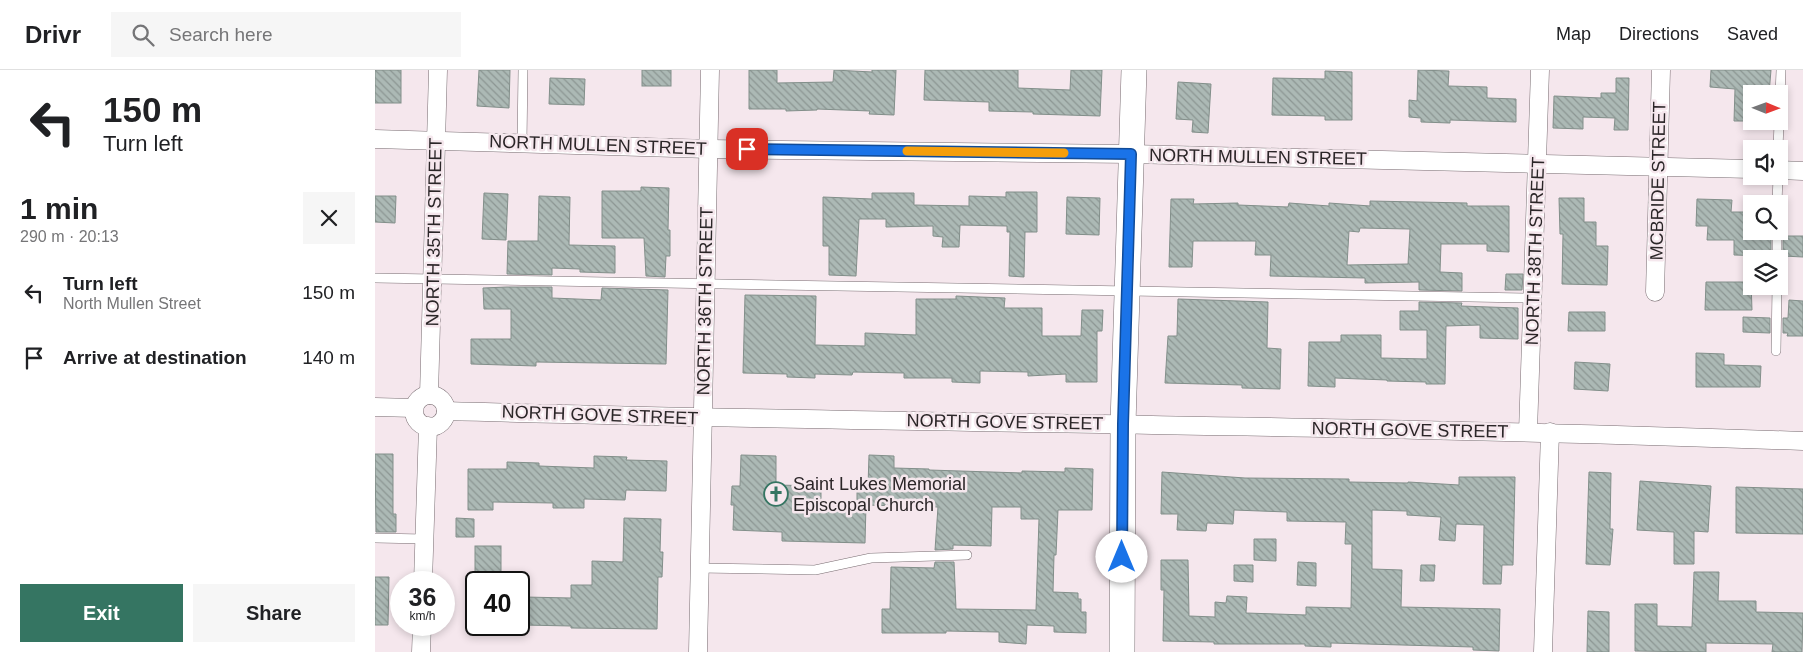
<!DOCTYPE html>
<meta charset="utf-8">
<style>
body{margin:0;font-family:Helvetica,sans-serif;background:#f6f6f6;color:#202124;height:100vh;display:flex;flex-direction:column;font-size:19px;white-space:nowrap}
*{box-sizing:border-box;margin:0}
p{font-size:16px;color:#757577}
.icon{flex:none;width:28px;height:28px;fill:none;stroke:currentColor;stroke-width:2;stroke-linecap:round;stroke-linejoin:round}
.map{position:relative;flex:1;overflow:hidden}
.panel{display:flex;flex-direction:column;background:#fff;width:375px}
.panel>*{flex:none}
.hud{background:#fff;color:#202124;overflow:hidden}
.needle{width:32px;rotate:91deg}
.fabs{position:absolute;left:1368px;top:15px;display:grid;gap:10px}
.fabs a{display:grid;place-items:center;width:45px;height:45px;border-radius:0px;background:#fff;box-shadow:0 2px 8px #0003;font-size:25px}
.speed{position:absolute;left:15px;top:501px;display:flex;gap:10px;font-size:25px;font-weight:700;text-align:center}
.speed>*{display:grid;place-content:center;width:65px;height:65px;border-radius:50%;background:#fff;box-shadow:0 2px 8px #0003;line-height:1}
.speed small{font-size:12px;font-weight:400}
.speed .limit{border:2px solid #111;border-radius:8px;background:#fff;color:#111}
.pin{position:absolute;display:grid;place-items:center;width:42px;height:42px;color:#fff;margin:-21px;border-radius:10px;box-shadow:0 2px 8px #0006}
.me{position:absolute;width:55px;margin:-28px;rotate:0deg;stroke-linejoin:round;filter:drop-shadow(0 0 4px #0008)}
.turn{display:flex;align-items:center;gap:18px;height:105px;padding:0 20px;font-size:22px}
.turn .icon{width:65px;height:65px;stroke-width:2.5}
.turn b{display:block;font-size:35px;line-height:42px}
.round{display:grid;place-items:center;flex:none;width:52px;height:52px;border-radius:0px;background:#f6f6f6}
.headline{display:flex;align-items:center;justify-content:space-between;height:85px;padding:0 20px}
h1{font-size:30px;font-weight:800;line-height:38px}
.primary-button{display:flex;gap:10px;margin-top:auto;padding:10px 20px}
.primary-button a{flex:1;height:58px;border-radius:0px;background:#357562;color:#fff;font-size:20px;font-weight:800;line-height:58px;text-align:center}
.primary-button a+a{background:#f6f6f6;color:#202124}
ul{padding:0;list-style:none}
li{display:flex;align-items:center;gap:15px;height:65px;padding:0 20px}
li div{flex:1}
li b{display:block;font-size:19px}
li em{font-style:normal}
header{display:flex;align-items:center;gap:30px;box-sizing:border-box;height:70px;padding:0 25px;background:#fff;border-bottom:1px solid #e0e0e0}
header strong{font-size:24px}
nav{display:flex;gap:28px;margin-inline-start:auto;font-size:18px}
.search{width:350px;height:45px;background:#f6f6f6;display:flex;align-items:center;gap:12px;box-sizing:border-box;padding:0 18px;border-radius:0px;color:#757577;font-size:19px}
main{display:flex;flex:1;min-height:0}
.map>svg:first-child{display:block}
.building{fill:url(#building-back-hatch);stroke:#828f8a;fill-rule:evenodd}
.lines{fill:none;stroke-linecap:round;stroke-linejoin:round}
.lane-casing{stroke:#796d72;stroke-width:10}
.street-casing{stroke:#796d72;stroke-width:19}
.secondary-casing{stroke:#796d72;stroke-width:26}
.lane{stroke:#fff;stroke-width:9}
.street{stroke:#fff;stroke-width:18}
.secondary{stroke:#fff;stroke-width:25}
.route-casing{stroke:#114b97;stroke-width:12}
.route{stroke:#1a73e8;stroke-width:9}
.slow{stroke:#f59e0b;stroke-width:9}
.labels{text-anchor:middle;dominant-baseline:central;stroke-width:5;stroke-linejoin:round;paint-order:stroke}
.street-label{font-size:18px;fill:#2b2628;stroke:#f5e7ed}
.poi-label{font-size:18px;fill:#2b2628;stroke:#f5e7ed;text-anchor:start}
</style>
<header>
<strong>Drivr</strong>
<div class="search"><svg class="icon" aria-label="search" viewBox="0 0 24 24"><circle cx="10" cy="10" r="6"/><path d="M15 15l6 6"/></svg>Search here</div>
<nav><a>Map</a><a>Directions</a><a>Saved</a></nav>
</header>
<main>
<section class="panel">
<div class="hud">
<div class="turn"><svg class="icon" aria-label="left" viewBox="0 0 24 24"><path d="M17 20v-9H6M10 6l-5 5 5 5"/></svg><div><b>150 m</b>Turn left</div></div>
</div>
<div class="headline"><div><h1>1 min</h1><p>290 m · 20:13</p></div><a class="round"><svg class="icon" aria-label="close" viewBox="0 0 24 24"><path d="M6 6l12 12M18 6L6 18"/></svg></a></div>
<ul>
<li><svg class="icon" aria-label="left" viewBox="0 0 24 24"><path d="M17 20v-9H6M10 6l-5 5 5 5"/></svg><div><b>Turn left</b><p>North Mullen Street</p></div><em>150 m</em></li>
<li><svg class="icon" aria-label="arrive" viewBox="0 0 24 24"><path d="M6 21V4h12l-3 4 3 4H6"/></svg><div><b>Arrive at destination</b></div><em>140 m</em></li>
</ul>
<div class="primary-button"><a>Exit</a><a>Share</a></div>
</section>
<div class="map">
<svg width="1428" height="582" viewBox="0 0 1428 582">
<defs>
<pattern id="building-back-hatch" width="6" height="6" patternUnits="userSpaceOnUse" patternTransform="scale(1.25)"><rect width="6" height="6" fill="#acb9b5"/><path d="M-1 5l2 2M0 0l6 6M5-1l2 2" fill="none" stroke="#8c9693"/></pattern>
</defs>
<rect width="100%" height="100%" fill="#f5e7ed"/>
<g class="building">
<rect x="0" y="0" width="26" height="33"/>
<polygon points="104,0 135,0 134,38 102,36"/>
<rect x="267" y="0" width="29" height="16"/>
<polygon points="374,0 402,0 402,13 458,12 459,0 497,2 497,0 521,0 519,45 494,44 495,41 442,39 442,40 411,41 411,39 374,39"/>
<polygon points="550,0 643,0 643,18 695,20 696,0 727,0 725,46 658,44 658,42 614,41 614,32 549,30"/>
<polygon points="1043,0 1074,1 1073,16 1112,17 1112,28 1141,29 1141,52 1075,50 1075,53 1046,52 1046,48 1034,47 1034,30 1042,31"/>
<polygon points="1336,0 1396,0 1394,24 1376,24 1376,51 1359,51 1360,19 1335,17"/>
<polygon points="950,1 977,2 977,50 950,50 950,46 897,45 898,8 950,9"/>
<polygon points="175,8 210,9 209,35 174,34"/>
<polygon points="1241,8 1254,8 1253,60 1239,60 1240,48 1208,47 1208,59 1178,58 1179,26 1226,28 1226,23 1241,23"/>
<polygon points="803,12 836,14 833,63 817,62 818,50 801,49"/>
<polygon points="266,117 294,118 293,160 295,160 295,186 291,186 290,207 271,206 269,168 227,168 227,121 266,121"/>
<polygon points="631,122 662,122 662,162 650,162 649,207 634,206 635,162 632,162 632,156 585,155 584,177 567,177 568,167 558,166 558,156 511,157 511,149 484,149 481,206 454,205 454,176 448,176 448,127 497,129 497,123 539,123 539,135 594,136 594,126 631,127"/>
<polygon points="109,123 133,124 131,170 107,169"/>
<polygon points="0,126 21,126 20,153 0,152"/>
<polygon points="164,126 195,127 194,175 240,176 240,203 205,202 205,199 177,198 177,205 132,204 133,171 163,171"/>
<polygon points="692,127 725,128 724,165 691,164"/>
<polygon points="1184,128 1209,128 1209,152 1221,152 1221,176 1233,176 1232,215 1187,214 1188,164 1185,164"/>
<path d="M796,129H819L818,134L863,133V135L913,137L914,133L954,136V133L995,136V131L1092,133V136H1134V182L1112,181V174H1066L1065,202L1087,203V221L1044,220V212L990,213V208L895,206L896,185H880L881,171H818L817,197H794ZM985,158L1035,159L1033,194L972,195L974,161L984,162Z"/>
<polygon points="1322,129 1357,130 1356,142 1376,142 1376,161 1394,161 1394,166 1396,166 1396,186 1359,185 1359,170 1332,170 1333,156 1321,156"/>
<polygon points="1408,166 1428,166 1428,187 1408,186"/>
<polygon points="1131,204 1148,204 1147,220 1130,220"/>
<polygon points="1331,212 1376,212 1377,240 1330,240"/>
<polygon points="132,217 177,217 177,228 226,230 227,218 293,220 291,294 161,292 161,296 96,294 96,269 136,269 136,239 109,239 108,218"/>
<polygon points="370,225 441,226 440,275 490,276 490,263 541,265 541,229 581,229 581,226 630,228 629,238 667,238 667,266 706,266 707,240 728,240 727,261 722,261 722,312 691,312 691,304 653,306 653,302 605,301 605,313 577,312 577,308 529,308 529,303 478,302 477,305 440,304 440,308 412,307 412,304 368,303"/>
<polygon points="803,229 893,232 892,278 906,279 905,319 867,318 867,315 790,313 793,266 802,266"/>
<polygon points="1414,230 1428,231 1428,266 1412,266 1413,263 1408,263 1408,248 1413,248"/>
<polygon points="1044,232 1087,233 1086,236 1143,238 1143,269 1105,268 1105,255 1071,256 1070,314 1051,314 1051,312 1012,311 1012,310 960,308 960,317 933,316 934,272 966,272 966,265 1006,265 1006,288 1052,289 1052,260 1025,260 1025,241 1044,241"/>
<polygon points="1194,242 1230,242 1230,261 1193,261"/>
<polygon points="1368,247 1395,248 1395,263 1368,262"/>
<polygon points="1321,283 1349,284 1349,295 1386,296 1385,317 1321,317"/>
<polygon points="1200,292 1235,294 1233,321 1199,319"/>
<polygon points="0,384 18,384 18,444 21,444 21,462 1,462"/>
<polygon points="366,385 401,386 401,415 446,416 446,431 482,432 482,415 493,416 494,385 519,386 519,398 554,399 554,400 647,403 647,401 690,402 690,398 718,399 717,440 683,440 681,485 679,485 678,522 703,523 703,529 706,529 706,542 711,542 711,563 679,562 679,556 652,555 651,574 624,572 624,562 571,561 571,563 507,563 507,539 515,539 516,497 559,498 560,492 579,492 581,539 661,540 664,449 646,449 646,437 617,437 616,476 578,475 578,479 560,480 563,437 491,435 490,473 407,471 407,462 358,460 359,435 356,435 357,416 365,416"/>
<polygon points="219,386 252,387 251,390 292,391 291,421 251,420 250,430 209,429 209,438 178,438 178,433 118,432 118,440 93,440 93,399 132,399 132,392 164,393 164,396 219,398"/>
<polygon points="787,402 870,408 974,409 974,412 1033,413 1033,412 1084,415 1084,407 1140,407 1138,495 1127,495 1126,514 1108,514 1109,455 1081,454 1080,471 1064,470 1066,447 1032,445 1032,441 997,440 997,499 1027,500 1026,537 1125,539 1124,581 1098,580 1098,577 956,573 956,577 930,576 930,574 839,574 839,572 788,571 789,520 786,520 786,490 813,490 814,546 840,547 840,532 851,533 852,526 872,527 871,543 931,545 931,537 976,538 977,474 970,474 971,452 912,451 912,442 859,440 858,454 832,453 831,461 802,460 803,444 786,444"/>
<polygon points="1214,402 1236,403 1235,459 1238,459 1235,495 1211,494"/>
<polygon points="1265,411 1336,416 1333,462 1319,461 1319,494 1299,494 1299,462 1262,460"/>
<polygon points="1361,417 1428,419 1428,464 1361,463"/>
<polygon points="81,448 99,449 99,467 81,467"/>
<polygon points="249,448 286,449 285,482 288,482 287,507 283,507 282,559 196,558 196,556 148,555 149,527 196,528 196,515 217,515 217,491 248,492"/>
<polygon points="879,469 901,469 901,491 879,490"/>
<rect x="100" y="476" width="26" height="34"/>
<polygon points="923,492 941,493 941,516 922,515"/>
<polygon points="859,495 878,495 878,512 859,511"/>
<polygon points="1046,495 1060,495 1059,511 1045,511"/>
<polygon points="1319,502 1344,502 1343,531 1381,531 1381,542 1428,543 1427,582 1397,582 1398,574 1331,573 1331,582 1260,581 1260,534 1282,534 1282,556 1317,557"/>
<polygon points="0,507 14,507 13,555 0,555"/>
<polygon points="1213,541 1234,542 1234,582 1212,582"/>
</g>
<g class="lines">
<g class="lane-casing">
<g id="lane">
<polyline points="147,73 148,0"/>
<polyline points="1403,79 1406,0"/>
<polyline points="1402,134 1403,106"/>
<polyline points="1402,189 1402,161"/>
<polyline points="0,208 1158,228"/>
<polyline points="1401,281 1402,216"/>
<polyline points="0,468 50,469"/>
<polyline points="324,498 440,500 496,488 592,485"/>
</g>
</g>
<g class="street-casing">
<g id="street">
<polyline points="0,69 334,79 756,84 1376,99"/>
<polyline points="1404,100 1428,101"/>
<polyline points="1280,222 1286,0"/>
<polyline points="54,325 63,0"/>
<circle cx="55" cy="341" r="16"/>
<polyline points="0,337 39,338"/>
<path d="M71,341C523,354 976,354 1428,371"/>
<polyline points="1153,362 1165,0"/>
<polyline points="48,512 53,356"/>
<polyline points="46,582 47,555"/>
<polyline points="323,582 335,0"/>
<polyline points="1168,582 1175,362"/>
</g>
</g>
<g class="secondary-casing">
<polyline id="secondary" points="747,582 748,354 759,0"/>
</g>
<use href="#lane" class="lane"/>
<use href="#street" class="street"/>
<use href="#secondary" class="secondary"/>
</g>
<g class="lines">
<g class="route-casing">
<polyline id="route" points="372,79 756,84 748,354 747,487"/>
</g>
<use href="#route" class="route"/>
<polyline class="slow" points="532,81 689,83"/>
</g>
<defs>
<g id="church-ring" transform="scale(1.25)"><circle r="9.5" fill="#f5e7ed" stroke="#357562" stroke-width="1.5"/><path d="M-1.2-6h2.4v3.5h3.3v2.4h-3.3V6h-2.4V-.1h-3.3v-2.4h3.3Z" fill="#357562"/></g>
</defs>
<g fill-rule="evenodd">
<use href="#church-ring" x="401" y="424"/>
</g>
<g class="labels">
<g class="street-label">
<text transform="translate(223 75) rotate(2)">NORTH MULLEN STREET</text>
<text transform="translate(883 87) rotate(1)">NORTH MULLEN STREET</text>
<text transform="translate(1283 111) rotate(-89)">MCBRIDE STREET</text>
<text transform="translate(59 162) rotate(-89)">NORTH 35TH STREET</text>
<text transform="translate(1160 181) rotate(-88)">NORTH 38TH STREET</text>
<text transform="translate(330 231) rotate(-89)">NORTH 36TH STREET</text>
<text transform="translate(225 345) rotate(2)">NORTH GOVE STREET</text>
<text transform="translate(630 352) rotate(1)">NORTH GOVE STREET</text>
<text transform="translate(1035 360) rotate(1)">NORTH GOVE STREET</text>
</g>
<g class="poi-label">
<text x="418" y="414">Saint Lukes Memorial<tspan x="418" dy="21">Episcopal Church</tspan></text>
</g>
</g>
</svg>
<div class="fabs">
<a><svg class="needle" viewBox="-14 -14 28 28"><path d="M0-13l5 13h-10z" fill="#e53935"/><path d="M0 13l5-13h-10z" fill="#757577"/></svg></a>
<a><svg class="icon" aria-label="sound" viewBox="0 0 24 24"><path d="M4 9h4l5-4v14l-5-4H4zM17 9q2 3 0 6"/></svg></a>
<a><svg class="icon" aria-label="search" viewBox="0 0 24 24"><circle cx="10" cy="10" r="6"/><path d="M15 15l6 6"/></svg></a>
<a><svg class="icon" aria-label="layers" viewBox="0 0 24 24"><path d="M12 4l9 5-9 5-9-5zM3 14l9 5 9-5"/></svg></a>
</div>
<div class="speed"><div>36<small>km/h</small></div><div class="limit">40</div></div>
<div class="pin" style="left:372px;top:79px;background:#d93025"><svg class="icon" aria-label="arrive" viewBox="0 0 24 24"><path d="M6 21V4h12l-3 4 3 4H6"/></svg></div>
<svg class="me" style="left:747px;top:487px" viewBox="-20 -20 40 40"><circle r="19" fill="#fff"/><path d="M0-13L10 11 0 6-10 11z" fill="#1a73e8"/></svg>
</div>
</main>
